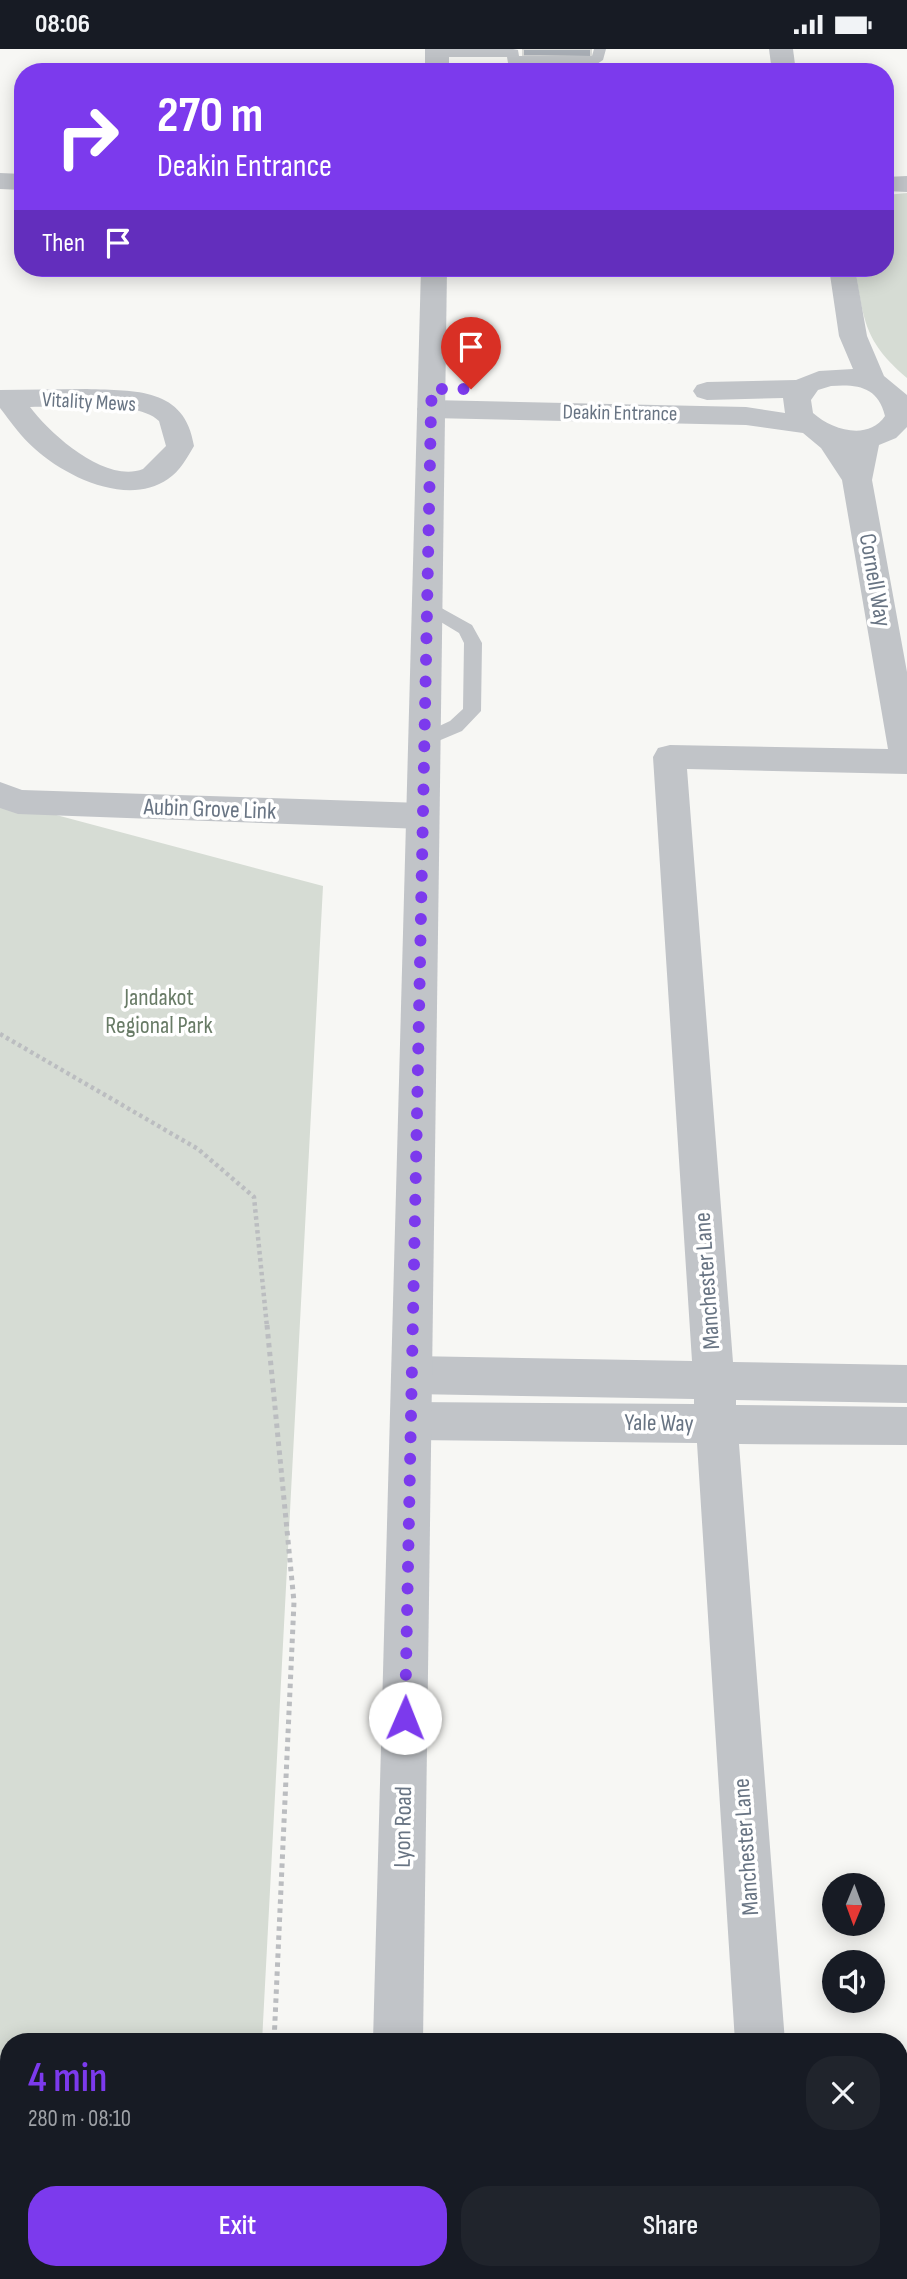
<!DOCTYPE html>
<meta charset="utf-8">
<style>
body{margin:0;font-family:"Sofia Sans Condensed",sans-serif;background:#20242c;color:#f1f3f6;height:100vh;display:flex;flex-direction:column;font-size:26px;white-space:nowrap}
*{box-sizing:border-box;margin:0}
p{font-size:23px;color:#9ea1a6}
.icon{flex:none;width:38px;height:38px;fill:none;stroke:currentColor;stroke-width:2;stroke-linecap:round;stroke-linejoin:round}
.map{position:relative;flex:1;overflow:hidden}
.sheet{position:absolute;left:0px;top:1984px;width:908px;height:247px;display:flex;flex-direction:column;background:#171b24;border-radius:28px 28px 0 0;box-shadow:0 4px 18px #0003}
.sheet>*{flex:none}
.guide{position:absolute;left:14px;top:14px;width:880px;height:214px;border-radius:28px;box-shadow:0 4px 18px #0003;background:#7c3aed;color:#fff;overflow:hidden}
.needle{width:46px;rotate:181deg}
.tools{position:absolute;left:822px;top:1824px;display:grid;gap:14px}
.tools a{display:grid;place-items:center;width:63px;height:63px;border-radius:50%;background:#171b24;box-shadow:0 4px 18px #0003;font-size:35px}
.pin{position:absolute;display:grid;place-items:center;width:60px;height:60px;color:#fff;margin:-72px -30px;border-radius:50% 50% 50% 0;rotate:-45deg;box-shadow:0 0 7px #0007}
.pin .icon{rotate:45deg}
.me{position:absolute;width:77px;margin:-38px;rotate:1deg;stroke-linejoin:round;filter:drop-shadow(0 0 5px #0008)}
.turn{display:flex;align-items:center;gap:24px;height:147px;padding:0 28px;font-size:32px}
.turn .icon{width:91px;height:91px;stroke-width:2.5}
.turn b{display:block;font-size:49px;line-height:60px}
.then{display:flex;align-items:center;height:66px;padding:0 28px;background:#0003;gap:14px;font-size:26px}
.round{display:grid;place-items:center;flex:none;width:74px;height:74px;border-radius:28px;background:#20242c}
.headline{display:flex;align-items:center;justify-content:space-between;height:119px;padding:0 28px}
h1{font-size:42px;font-weight:600;line-height:52px;color:#7c3aed}
.action{display:flex;gap:14px;margin-top:auto;padding:14px 28px}
.action a{flex:1;height:80px;border-radius:28px;background:#7c3aed;color:#fff;font-size:28px;font-weight:600;line-height:80px;text-align:center}
.action a+a{background:#20242c;color:#f1f3f6}
.status{display:flex;justify-content:space-between;align-items:center;height:49px;padding:0 35px;background:#171b24;direction:ltr}
.status svg{height:19px;fill:currentColor}
.map>svg:first-child{display:block}
.green{fill:#d6dcd4}
.building{fill:#a8aeb5;stroke:#d8d9d7;stroke-width:2}
.lines{fill:none;stroke-linecap:round;stroke-linejoin:round}
.path-far1{stroke:#bbbdc0;stroke-width:4.5;stroke-dasharray:3.5 3.5;stroke-linecap:butt}
.path{stroke:#bbbdc0;stroke-width:5;stroke-dasharray:4.5 4.5;stroke-linecap:butt}
.service{fill:#c1c4c8;fill-rule:evenodd}
.minor{fill:#c1c4c8;fill-rule:evenodd}
.tertiary{fill:#c1c4c8;fill-rule:evenodd}
.route{stroke:#7c3aed;stroke-width:12;stroke-dasharray:0 21.6}
.labels{text-anchor:middle;dominant-baseline:central;stroke-width:7;stroke-linejoin:round;paint-order:stroke}
.far-street-label{font-size:21px;fill:#687483;stroke:#fff}
.street-label{font-size:24px;fill:#687483;stroke:#fff}
.park-label{font-size:24px;fill:#687b66;stroke:#fff}
</style>
<div class="status"><b>08:06</b><svg viewBox="0 0 49 12"><path d="M0 12V9h3v3zM5 12V6h3v6zM10 12V3h3v9zM15 12V0h3v12zM26 1h20v11H26zM47 4h2v5h-2z"/></svg></div>
<div class="map">
<svg width="907" height="2230" viewBox="0 0 907 2230">
<rect width="100%" height="100%" fill="#f7f7f4"/>
<g class="green">
<path d="M907,144V329C864,292 864,272 855,219H886V146Z"/>
<polygon points="0,751 323,837 262,1993 9,1993 9,2222 250,2223 250,2230 0,2230"/>
</g>
<polygon class="building" points="523,0 591,0 591,8 523,7"/>
<g class="lines">
<polyline class="path-far1" points="0,985 198,1100 254,1148 267,1278"/>
<g class="path">
<polyline points="267,1276 294,1553 274,1993"/>
<polyline points="260,2230 261,2222"/>
</g>
<g class="service">
<polygon points="513,0 518,1 519,7 592,7 594,0 606,0 603,11 597,15 513,15 508,14 507,8 437,8 431,4 437,0"/>
<polygon points="427,551 472,576 482,594 481,662 462,682 424,698 415,692 418,687 450,672 463,660 464,594 459,584 421,561 419,557 421,553"/>
</g>
<g class="minor">
<polygon points="769,0 793,0 796,23 772,23"/>
<polygon points="0,124 23,125 23,141 0,140"/>
<polygon points="907,127 907,143 886,142 886,128"/>
<path d="M829,219H855L867,287L884,327L907,346V378L896,389L879,396L872,431L907,623V725L687,720L733,1313L907,1316V1354L736,1351V1356L907,1358V1396L739,1395L785,1993H735L697,1394L411,1391L396,1386L390,1372L396,1358L411,1353L694,1355V1350L412,1345L397,1339L391,1326L397,1313L412,1307L692,1312L653,708L658,699L670,696L888,700L842,431L821,399L803,384L746,376L431,369L421,366L417,360L421,354L431,351L746,358L785,364L783,349L707,351L697,348L693,342L697,336L707,333L796,331L819,322L853,320L839,287ZM831,337C858,335 878,338 885,367C868,392 832,381 813,364L811,351L818,341Z"/>
<path d="M87,340C135,342 185,338 194,397C187,409 180,422 168,430C128,458 66,428 35,400C21,388 11,373 0,359V341ZM30,358C61,358 136,350 159,372L166,397L143,420C106,435 50,385 30,358Z"/>
<polygon points="0,733 22,741 422,754 434,758 439,767 434,776 422,780 18,765 0,759"/>
<polygon points="748,2222 802,2222 803,2230 749,2230"/>
</g>
<g class="tertiary">
<rect x="425" y="0" width="24" height="23"/>
<polygon points="421,219 447,219 423,1993 373,1993"/>
<rect x="366" y="2222" width="54" height="8"/>
</g>
</g>
<g class="lines">
<polyline class="route" points="405,1669 431,360 432,340 471,340"/>
</g>
<g class="labels">
<g class="far-street-label">
<text transform="translate(89 353) rotate(3)">Vitality Mews</text>
<text transform="translate(620 364) rotate(1)">Deakin Entrance</text>
</g>
<g class="street-label">
<text transform="translate(875 531) rotate(80)">Cornell Way</text>
<text transform="translate(210 760) rotate(2)">Aubin Grove Link</text>
<text transform="translate(707 1232) rotate(-94)">Manchester Lane</text>
<text transform="translate(659 1374) rotate(1)">Yale Way</text>
<text transform="translate(403 1778) rotate(-89)">Lyon Road</text>
<text transform="translate(746 1798) rotate(-94)">Manchester Lane</text>
</g>
<g class="park-label">
<text x="159" y="948">Jandakot<tspan x="159" dy="28">Regional Park</tspan></text>
</g>
</g>
</svg>
<div class="tools">
<a><svg class="needle" viewBox="-14 -14 28 28"><path d="M0-13l5 13h-10z" fill="#e53935"/><path d="M0 13l5-13h-10z" fill="#9ea1a6"/></svg></a>
<a><svg class="icon" aria-label="sound" viewBox="0 0 24 24"><path d="M4 9h4l5-4v14l-5-4H4zM17 9q2 3 0 6"/></svg></a>
</div>
<div class="pin" style="left:471px;top:340px;background:#d93025"><svg class="icon" aria-label="arrive" viewBox="0 0 24 24"><path d="M6 21V4h12l-3 4 3 4H6"/></svg></div>
<svg class="me" style="left:405px;top:1669px" viewBox="-20 -20 40 40"><circle r="19" fill="#fff"/><path d="M0-13L10 11 0 6-10 11z" fill="#7c3aed"/></svg>
<div class="guide">
<div class="turn"><svg class="icon" aria-label="right" viewBox="0 0 24 24"><path d="M7 20v-9h11M14 6l5 5-5 5"/></svg><div><b>270 m</b>Deakin Entrance</div></div>
<div class="then">Then<svg class="icon" aria-label="arrive" viewBox="0 0 24 24"><path d="M6 21V4h12l-3 4 3 4H6"/></svg></div>
</div>
<section class="sheet">
<div class="headline"><div><h1>4 min</h1><p>280 m · 08:10</p></div><a class="round"><svg class="icon" aria-label="close" viewBox="0 0 24 24"><path d="M6 6l12 12M18 6L6 18"/></svg></a></div>
<div class="action"><a>Exit</a><a>Share</a></div>
</section>
</div>
